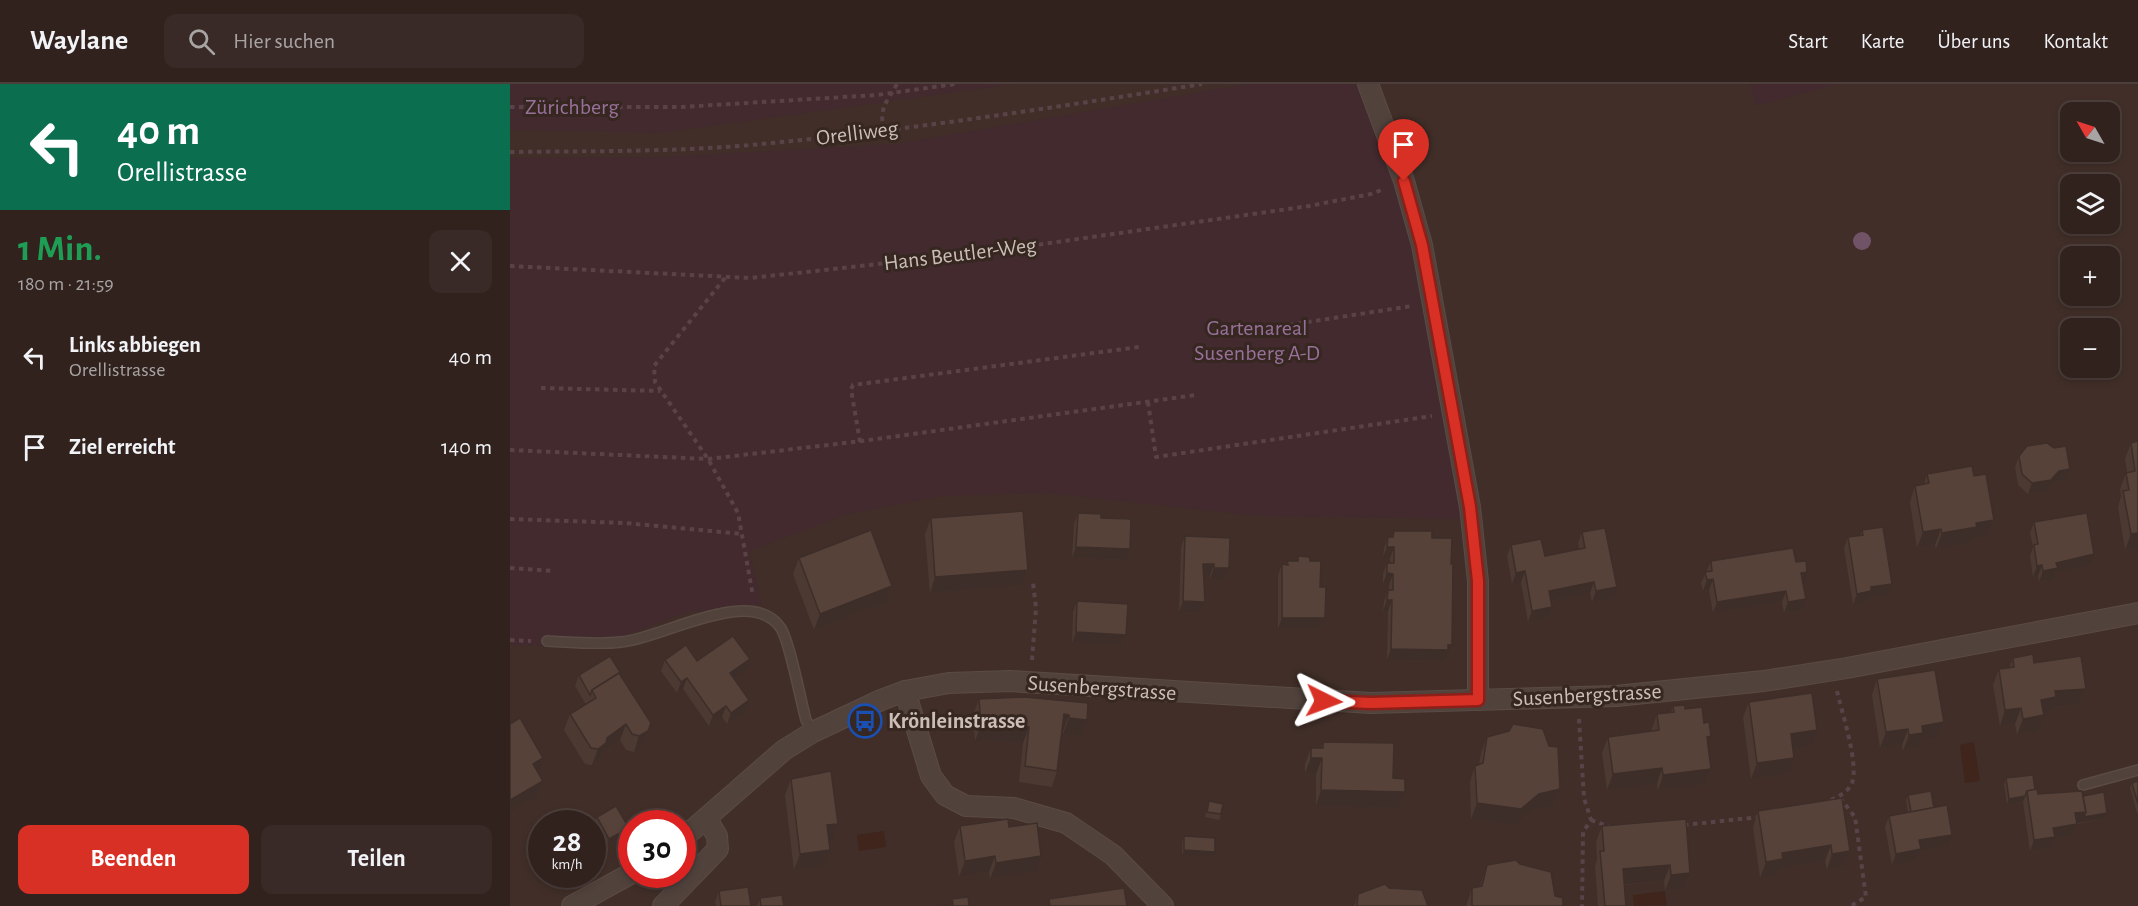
<!DOCTYPE html>
<html lang="de">
<meta charset="utf-8">
<style>
body{margin:0;font-family:"Alegreya Sans",sans-serif;background:#392a27;color:#f1f3f6;height:100vh;display:flex;flex-direction:column;font-size:22px;white-space:nowrap}
*{box-sizing:border-box;margin:0}
p{font-size:20px;color:#a8a4a4}
.icon{flex:none;width:33px;height:33px;fill:none;stroke:currentColor;stroke-width:2;stroke-linecap:round;stroke-linejoin:round}
.map{position:relative;flex:1;overflow:hidden}
.drawer{display:flex;flex-direction:column;background:#31221e;width:510px}
.drawer>*{flex:none}
.guide{background:#0b6e4f;color:#fff;overflow:hidden}
.needle{width:39px;rotate:309deg}
.controls{position:absolute;left:1550px;top:18px;display:grid;gap:12px}
.controls a{display:grid;place-items:center;width:60px;height:60px;border-radius:12px;background:#31221e;box-shadow:0 3px 9px #0003,0 0 0 2px #4c3f3c;font-size:30px}
.speed{position:absolute;left:18px;top:726px;display:flex;gap:12px;font-size:30px;font-weight:700;text-align:center}
.speed>*{display:grid;place-content:center;width:78px;height:78px;border-radius:50%;background:#31221e;box-shadow:0 3px 9px #0003,0 0 0 2px #4c3f3c;line-height:1}
.speed small{font-size:15px;font-weight:400}
.speed .limit{border:9px solid #d22;background:#fff;color:#111}
.pin{position:absolute;display:grid;place-items:center;width:51px;height:51px;color:#fff;margin:-62px -26px;border-radius:50% 50% 50% 0;rotate:-45deg;box-shadow:0 0 6px #0007}
.pin .icon{rotate:45deg}
.me{position:absolute;width:66px;margin:-33px;rotate:93deg;stroke-linejoin:round;filter:drop-shadow(0 0 4px #0008)}
.turn{display:flex;align-items:center;gap:21px;height:126px;padding:0 18px;font-size:27px}
.turn .icon{width:78px;height:78px;stroke-width:2.5}
.turn b{display:block;font-size:42px;line-height:51px}
.round{display:grid;place-items:center;flex:none;width:63px;height:63px;border-radius:12px;background:#392a27}
.head{display:flex;align-items:center;justify-content:space-between;height:102px;padding:0 18px}
h1{font-size:36px;font-weight:700;line-height:45px;color:#1e9e55}
.cta{display:flex;gap:12px;margin-top:auto;padding:12px 18px}
.cta a{flex:1;height:69px;border-radius:12px;background:#d93025;color:#fff;font-size:24px;font-weight:700;line-height:69px;text-align:center}
.cta a+a{background:#392a27;color:#f1f3f6}
ul{padding:0;list-style:none}
li{display:flex;align-items:center;gap:18px;height:90px;padding:0 18px}
li div{flex:1}
li b{display:block;font-size:22px}
li em{font-style:normal}
header{display:flex;align-items:center;gap:36px;box-sizing:border-box;height:84px;padding:0 30px;background:#31221e;border-bottom:2px solid #4c3f3c}
header strong{font-size:28px}
nav{display:flex;gap:33px;margin-inline-start:auto;font-size:21px}
.search{width:420px;height:54px;background:#392a27;display:flex;align-items:center;gap:15px;box-sizing:border-box;padding:0 21px;border-radius:12px;color:#a8a4a4;font-size:22px}
main{display:flex;flex:1;min-height:0}
.map>svg:first-child{display:block}
.green{fill:#422a2e}
.water{fill:#3f251b}
.lines{fill:none;stroke-linecap:round;stroke-linejoin:round}
.lane-casing{stroke:#5a4b45;stroke-width:12}
.street-casing{stroke:#5a4b45;stroke-width:22}
.path{stroke:#5a4348;stroke-width:4;stroke-dasharray:4.5 4.5;stroke-linecap:butt}
.lane{stroke:#51423c;stroke-width:9}
.street{stroke:#51423c;stroke-width:20}
.tree{fill:#715367}
.wall{fill:#4b3932}
.shaded-wall{fill:#3d2e29}
.building{fill:#57423a;stroke:#3d2e29;stroke-width:1.5}
.route-casing{stroke:#8d1f18;stroke-width:15}
.route{stroke:#d93025;stroke-width:10}
.labels{text-anchor:middle;dominant-baseline:central;stroke-width:6;stroke-linejoin:round;paint-order:stroke}
.park-label{font-size:22px;fill:#98719a;stroke:#362720}
.street-label{font-size:22px;fill:#cbbeb9;stroke:#362720}
.poi-label{font-size:22px;font-weight:bold;fill:#cbbeb9;stroke:#362720;text-anchor:start}
</style>
<header>
<strong>Waylane</strong>
<div class="search"><svg class="icon" aria-label="search" viewBox="0 0 24 24"><circle cx="10" cy="10" r="6"/><path d="M15 15l6 6"/></svg>Hier suchen</div>
<nav><a>Start</a><a>Karte</a><a>Über uns</a><a>Kontakt</a></nav>
</header>
<main>
<section class="drawer">
<div class="guide">
<div class="turn"><svg class="icon" aria-label="left" viewBox="0 0 24 24"><path d="M17 20v-9H6M10 6l-5 5 5 5"/></svg><div><b>40 m</b>Orellistrasse</div></div>
</div>
<div class="head"><div><h1>1 Min.</h1><p>180 m · 21:59</p></div><a class="round"><svg class="icon" aria-label="close" viewBox="0 0 24 24"><path d="M6 6l12 12M18 6L6 18"/></svg></a></div>
<ul>
<li><svg class="icon" aria-label="left" viewBox="0 0 24 24"><path d="M17 20v-9H6M10 6l-5 5 5 5"/></svg><div><b>Links abbiegen</b><p>Orellistrasse</p></div><em>40 m</em></li>
<li><svg class="icon" aria-label="arrive" viewBox="0 0 24 24"><path d="M6 21V4h12l-3 4 3 4H6"/></svg><div><b>Ziel erreicht</b></div><em>140 m</em></li>
</ul>
<div class="cta"><a>Beenden</a><a>Teilen</a></div>
</section>
<div class="map">
<svg width="1628" height="822" viewBox="0 0 1628 822">
<rect width="100%" height="100%" fill="#412e28"/>
<g class="green">
<polygon points="0,0 506,0 150,49 0,46"/>
<polygon points="738,0 848,0 851,4 894,118 953,435 748,432 537,409 433,412 338,430 239,467 252,521 235,520 175,529 113,552 38,553 37,562 0,561 0,74 152,73 385,60"/>
<polygon points="1240,0 1327,0 1246,22"/>
</g>
<g class="water">
<polygon points="1464,658 1470,697 1455,699 1450,661"/>
<polygon points="374,747 376,763 349,767 347,751"/>
<polygon points="1155,807 1157,821 1124,822 1123,811"/>
</g>
<g class="lines">
<g class="lane-casing">
<g id="lane">
<path d="M37,557C61,558 87,561 111,558C151,555 240,501 270,543C279,554 291,618 296,636L303,648"/>
<polyline points="1573,701 1628,686"/>
</g>
</g>
<g class="street-casing">
<g id="street">
<polyline points="858,0 894,97 912,161 960,423 968,497 968,616"/>
<polyline points="395,607 421,692 435,711 456,722 504,724 556,739 603,771 653,822"/>
<polyline points="172,755 274,666 303,648 371,616 395,607 439,599 500,597 861,619 1106,612 1254,597 1337,584 1628,529"/>
<polyline points="62,822 122,789"/>
<polyline points="153,822 208,765 207,752 197,735"/>
</g>
</g>
<g class="path">
<polyline points="0,23 171,23 367,11 445,0"/>
<path d="M373,46C370,21 376,20 387,0"/>
<path d="M0,68C80,67 161,68 241,61C392,47 542,24 692,0"/>
<polyline points="0,182 241,194 477,168 799,122 861,110 874,105"/>
<polyline points="215,194 144,282 145,298 198,375 228,429 243,512"/>
<polyline points="726,249 902,222"/>
<polyline points="31,304 150,307"/>
<polyline points="638,318 646,373 922,332"/>
<polyline points="350,358 341,305 343,301 629,263"/>
<polyline points="0,366 198,375 352,357 686,311"/>
<polyline points="0,435 115,439 233,450"/>
<polyline points="0,484 44,487"/>
<polyline points="0,556 21,557"/>
<polyline points="522,576 526,524 523,499"/>
<polyline points="1069,635 1074,714 1081,736 1073,748 1072,822"/>
<polyline points="1330,714 1345,733 1356,813 1341,822"/>
<path d="M1321,716C1328,713 1339,707 1342,699C1349,680 1332,629 1327,607"/>
<polyline points="1081,736 1100,743"/>
<polyline points="1174,741 1250,733"/>
</g>
<use href="#lane" class="lane"/>
<use href="#street" class="street"/>
</g>
<circle class="tree" cx="1352" cy="157" r="9"/>
<g class="wall">
<polygon points="1628,357 1628,464 1615,466 1608,423 1611,412 1610,405 1616,389 1617,388 1615,375 1621,359"/>
<polygon points="1509,372 1560,385 1556,396 1545,398 1537,407 1518,410 1508,401 1505,383"/>
<polygon points="1417,390 1464,392 1484,436 1478,452 1462,455 1461,459 1426,465 1425,461 1407,464 1400,418 1405,402 1414,400"/>
<polygon points="568,429 591,434 616,476 562,474 564,440"/>
<polygon points="421,434 518,486 512,502 420,509 415,450"/>
<polygon points="1524,438 1580,481 1546,489 1544,495 1529,498 1528,492 1523,493 1520,472 1523,463 1520,449"/>
<polygon points="1352,446 1378,511 1359,514 1357,518 1343,521 1334,464 1338,453 1350,452"/>
<polygon points="884,447 922,454 941,480 942,561 938,572 936,572 934,577 877,576 878,527 873,527 874,517 878,506 879,506 879,501 873,500 873,490 877,479 880,479 880,474 873,474 874,464 878,453 882,453"/>
<polygon points="1072,448 1103,514 1082,518 1080,509 1041,517 1038,534 1018,538 1011,498 1002,500 997,472 1001,461 1035,472 1069,465 1068,459"/>
<polygon points="675,452 720,454 715,495 700,495 700,491 693,491 695,518 691,529 669,528 671,463"/>
<polygon points="788,472 800,477 810,503 815,534 811,545 768,545 768,491 772,480 776,481 777,477 787,477"/>
<polygon points="289,474 376,518 304,546 283,490"/>
<polygon points="1201,477 1286,478 1293,499 1292,526 1274,529 1272,518 1203,529 1199,506 1193,507 1191,499"/>
<polygon points="567,517 616,551 612,562 562,559 563,528"/>
<polygon points="1503,574 1524,579 1576,605 1570,621 1542,623 1540,629 1533,630 1528,647 1507,651 1505,640 1490,642 1483,601 1489,585 1499,584"/>
<polygon points="240,575 236,586 224,594 239,616 235,627 217,640 212,633 199,642 173,605 167,609 151,587 155,576 187,577"/>
<polygon points="69,591 112,591 112,593 141,639 132,663 124,668 116,666 110,656 92,669 90,675 82,681 75,680 54,646 60,630 76,621 65,602"/>
<polygon points="1367,595 1434,638 1428,654 1410,657 1408,665 1393,667 1392,661 1370,664 1362,611"/>
<polygon points="469,615 577,636 572,652 553,650 553,647 552,647 547,687 542,703 509,698 513,659 465,657 463,631"/>
<polygon points="1239,618 1302,662 1283,665 1279,690 1241,695 1233,633"/>
<polygon points="1163,622 1175,625 1194,639 1201,685 1195,701 1148,707 1147,700 1097,706 1092,669 1098,653 1141,647 1147,630 1161,628"/>
<polygon points="977,653 1050,705 1044,721 1023,726 1005,741 961,735 960,698 965,682 969,680 971,669"/>
<polygon points="813,658 883,694 889,724 806,722 806,690 795,689 795,680 801,664 811,664"/>
<polygon points="1496,694 1525,706 1528,710 1573,712 1595,735 1567,740 1563,751 1545,754 1541,764 1520,767 1513,718 1497,720 1494,700"/>
<polygon points="281,695 322,756 318,756 314,782 284,786 275,711"/>
<polygon points="1628,697 1628,729 1627,729 1620,704 1622,699"/>
<polygon points="1398,711 1424,724 1438,762 1411,767 1407,777 1382,781 1375,743 1379,732 1398,728 1396,717"/>
<polygon points="699,717 711,730 709,736 695,733"/>
<polygon points="1248,727 1340,767 1334,783 1317,786 1315,777 1270,784 1267,791 1250,794 1243,743"/>
<polygon points="87,733 119,744 117,750 97,761 85,739"/>
<polygon points="450,742 499,743 526,788 480,795 479,788 449,793 444,758"/>
<polygon points="1092,742 1180,789 1175,805 1155,807 1154,797 1114,801 1116,822 1088,822 1085,783 1087,775 1086,758"/>
<polygon points="674,752 703,773 672,772 672,758"/>
<polygon points="1010,780 1045,812 1053,822 956,822 962,804 970,802 977,781"/>
<polygon points="879,804 918,822 844,822 848,810"/>
<polygon points="209,807 241,822 206,822 205,818"/>
<polygon points="250,814 274,822 247,822"/>
</g>
<g class="shaded-wall">
<polygon points="1560,385 1556,396 1545,398 1537,407 1518,410 1522,399 1549,387"/>
<polygon points="1484,436 1478,452 1462,455 1461,459 1426,465 1432,449 1466,439"/>
<polygon points="1431,445 1425,461 1407,464 1413,448"/>
<polygon points="1628,449 1628,464 1615,466 1621,450"/>
<polygon points="566,463 620,465 616,476 562,474"/>
<polygon points="877,463 884,463 880,474 873,474"/>
<polygon points="1584,470 1580,481 1546,489 1544,495 1529,498 1533,487 1546,479"/>
<polygon points="693,480 704,480 700,491 689,491"/>
<polygon points="1532,481 1528,492 1523,493 1527,482"/>
<polygon points="704,484 719,484 715,495 700,495"/>
<polygon points="518,486 512,502 420,509 425,493"/>
<polygon points="1015,487 1011,498 1002,500 1006,489"/>
<polygon points="1297,488 1293,499 1291,489"/>
<polygon points="877,489 883,490 879,501 873,500"/>
<polygon points="1203,495 1199,506 1193,507 1197,496"/>
<polygon points="1084,498 1080,509 1035,518 1039,507"/>
<polygon points="1382,500 1378,511 1359,514 1357,518 1343,521 1347,510 1361,503"/>
<polygon points="382,502 376,518 304,546 310,530"/>
<polygon points="1107,503 1103,514 1082,518 1086,507"/>
<polygon points="1276,507 1272,518 1203,529 1207,518"/>
<polygon points="1296,515 1292,526 1274,529 1278,518"/>
<polygon points="877,516 882,516 878,527 873,527"/>
<polygon points="673,517 695,518 691,529 669,528"/>
<polygon points="1042,523 1038,534 1018,538 1022,527"/>
<polygon points="772,534 815,534 811,545 768,545"/>
<polygon points="566,548 616,551 612,562 562,559"/>
<polygon points="942,561 938,572 936,572 934,577 877,576 881,565"/>
<polygon points="240,575 236,586 216,600 220,589"/>
<polygon points="177,594 173,605 167,609 171,598"/>
<polygon points="1576,605 1570,621 1542,623 1540,629 1525,632 1531,616 1545,607"/>
<polygon points="239,616 235,627 217,640 221,629"/>
<polygon points="216,622 212,633 199,642 203,631"/>
<polygon points="1511,624 1505,640 1490,642 1495,626"/>
<polygon points="554,630 559,631 553,647 548,646"/>
<polygon points="1534,631 1528,647 1507,651 1513,635"/>
<polygon points="559,634 577,636 572,652 553,650"/>
<polygon points="1434,638 1428,654 1410,657 1408,665 1393,667 1399,651 1412,642"/>
<polygon points="116,640 110,656 92,669 90,675 82,681 88,665 97,654"/>
<polygon points="471,641 519,643 513,659 465,657"/>
<polygon points="1398,645 1392,661 1370,664 1376,648"/>
<polygon points="1307,646 1302,662 1275,666 1281,650"/>
<polygon points="138,647 132,663 124,668 129,652"/>
<polygon points="33,674 28,690 23,680"/>
<polygon points="801,674 812,674 806,690 795,689"/>
<polygon points="1284,674 1279,690 1241,695 1247,679"/>
<polygon points="1152,684 1147,700 1097,706 1103,690"/>
<polygon points="1201,685 1195,701 1148,707 1153,691"/>
<polygon points="33,697 27,712 0,728 0,716"/>
<polygon points="1050,705 1044,721 1023,726 1005,741 961,735 967,719 1029,710"/>
<polygon points="811,706 895,708 889,724 806,722"/>
<polygon points="1515,712 1513,718 1497,720 1499,715"/>
<polygon points="1576,728 1597,729 1595,735 1561,740 1565,729"/>
<polygon points="328,740 322,756 311,757 317,741"/>
<polygon points="1567,740 1563,751 1545,754 1541,764 1520,767 1524,756 1543,744"/>
<polygon points="119,744 117,750 97,761 99,755"/>
<polygon points="1442,751 1438,762 1411,767 1407,777 1382,781 1386,770 1409,756"/>
<polygon points="88,761 86,767 82,768 82,764"/>
<polygon points="1321,761 1315,777 1270,784 1267,791 1250,794 1256,778 1272,769"/>
<polygon points="320,766 314,782 284,786 290,770"/>
<polygon points="674,766 705,768 703,773 672,772"/>
<polygon points="1340,767 1334,783 1317,786 1322,770"/>
<polygon points="485,772 479,788 449,793 455,777"/>
<polygon points="531,772 526,788 480,795 486,779"/>
<polygon points="1160,781 1154,797 1107,801 1113,785"/>
<polygon points="1180,789 1175,805 1155,807 1161,791"/>
</g>
<g class="building">
<polygon points="1628,357 1628,449 1621,450 1613,407 1619,406 1616,389 1625,387 1621,359"/>
<polygon points="1537,359 1544,364 1556,362 1560,385 1549,387 1541,396 1522,399 1512,390 1509,372 1517,362"/>
<polygon points="1462,382 1464,392 1476,390 1484,436 1466,439 1467,443 1432,449 1431,445 1413,448 1405,402 1419,399 1417,390"/>
<polygon points="513,427 518,486 425,493 421,434"/>
<polygon points="568,429 591,430 591,434 621,435 620,465 566,463"/>
<polygon points="1577,429 1584,470 1546,479 1548,484 1533,487 1532,481 1527,482 1524,461 1528,460 1524,438"/>
<polygon points="1373,443 1382,500 1361,503 1361,507 1347,510 1338,453 1353,451 1352,446"/>
<polygon points="1095,444 1107,503 1086,507 1084,498 1039,507 1042,523 1022,527 1015,487 1006,489 1001,461 1031,455 1035,472 1075,464 1072,448"/>
<polygon points="361,446 382,502 310,530 289,474"/>
<polygon points="884,447 922,447 922,454 942,454 941,480 943,480 942,561 938,561 938,566 881,565 882,516 877,516 878,506 883,506 883,490 877,489 877,479 884,479 884,463 877,463 878,453 883,453"/>
<polygon points="675,452 720,454 719,484 704,484 704,480 693,480 695,518 673,517"/>
<polygon points="1283,464 1286,478 1296,477 1297,488 1291,489 1296,515 1278,518 1276,507 1207,518 1203,495 1197,496 1195,488 1202,487 1201,477"/>
<polygon points="788,472 800,473 800,477 811,477 810,503 816,503 815,534 772,534 772,480 778,481 777,477 788,477"/>
<polygon points="567,517 618,520 616,551 566,548"/>
<polygon points="223,552 240,575 220,589 239,616 221,629 216,622 203,631 177,594 171,598 155,576 176,561 187,577"/>
<polygon points="1523,570 1524,579 1571,572 1576,605 1545,607 1546,613 1531,616 1534,631 1513,635 1511,624 1495,626 1489,585 1504,583 1503,574"/>
<polygon points="100,572 112,591 111,592 109,589 82,606 80,611 69,591"/>
<polygon points="1425,586 1434,638 1412,642 1413,649 1399,651 1398,645 1376,648 1367,595"/>
<polygon points="109,589 141,639 138,647 129,652 122,650 116,640 97,654 96,659 88,665 81,664 60,630 86,614 82,606"/>
<polygon points="1302,609 1307,646 1281,650 1284,674 1247,679 1239,618"/>
<polygon points="515,613 578,619 577,636 559,634 559,631 554,630 547,687 515,682 519,643 471,641 469,615"/>
<polygon points="1175,621 1175,625 1192,623 1194,639 1199,638 1201,652 1197,653 1201,685 1153,691 1152,684 1103,690 1098,653 1149,646 1147,630 1164,628 1163,622"/>
<polygon points="10,634 33,674 23,680 33,697 0,716 0,640"/>
<polygon points="1003,640 1033,645 1039,662 1048,663 1050,705 1029,710 1011,725 967,719 965,682 973,679 977,653 999,647"/>
<polygon points="813,658 884,659 883,694 895,695 895,708 811,706 812,674 801,674 801,664 813,664"/>
<polygon points="321,687 328,740 317,741 320,766 290,770 281,695"/>
<polygon points="1523,691 1525,706 1517,707 1515,712 1499,715 1496,694"/>
<polygon points="1628,697 1628,720 1622,699"/>
<polygon points="1527,705 1528,710 1572,707 1576,728 1565,729 1567,740 1543,744 1545,753 1524,756 1517,707"/>
<polygon points="1421,707 1424,724 1401,728 1398,711"/>
<polygon points="1594,708 1597,729 1574,733 1576,728 1573,712"/>
<polygon points="1332,714 1340,767 1322,770 1321,761 1272,769 1273,775 1256,778 1248,727"/>
<polygon points="699,717 713,720 711,730 697,728"/>
<polygon points="1437,721 1442,751 1409,756 1411,765 1386,770 1379,732"/>
<polygon points="106,722 119,744 99,755 87,733"/>
<polygon points="498,735 499,743 527,739 531,772 486,779 485,772 455,777 450,742"/>
<polygon points="1176,735 1180,789 1161,791 1160,781 1113,785 1116,822 1095,822 1090,767 1094,767 1092,742"/>
<polygon points="82,752 88,761 82,764"/>
<polygon points="674,752 705,754 705,768 674,766"/>
<polygon points="1006,776 1010,780 1041,788 1045,812 1053,814 1053,822 962,822 962,804 972,802 977,781"/>
<polygon points="875,800 879,804 912,806 918,822 847,822 848,810"/>
<polygon points="238,803 241,822 211,822 209,807"/>
<polygon points="614,804 617,822 540,822 539,815"/>
<polygon points="272,811 274,822 251,822 250,814"/>
<polygon points="458,813 459,822 427,822 443,820 442,815"/>
</g>
<g class="lines">
<g class="route-casing">
<polyline id="route" points="814,617 861,619 968,616 968,497 960,423 912,161 894,97"/>
</g>
<use href="#route" class="route"/>
</g>
<defs>
<g id="bus-ring" transform="scale(1.725)"><circle r="9.5" fill="#362720" stroke="#1a4fb4" stroke-width="1.5"/><path d="M-5-6H5V4H4V6H2V4H-2V6H-4V4H-5ZM-3.5-4V0h7V-4ZM-3.5 1.2v1.5H-2V1.2ZM2 1.2v1.5H3.5V1.2Z" fill="#1a4fb4"/></g>
</defs>
<g fill-rule="evenodd">
<use href="#bus-ring" x="355" y="637"/>
</g>
<g class="labels">
<g class="park-label">
<text x="62" y="23">Zürichberg</text>
<text x="747" y="244">Gartenareal<tspan x="747" dy="25">Susenberg A-D</tspan></text>
</g>
<g class="street-label">
<text transform="translate(347 49) rotate(-7)">Orelliweg</text>
<text transform="translate(450 170) rotate(-7)">Hans Beutler-Weg</text>
<text transform="translate(592 604) rotate(4)">Susenbergstrasse</text>
<text transform="translate(1077 611) rotate(-3)">Susenbergstrasse</text>
</g>
<g class="poi-label">
<text x="378" y="637">Krönleinstrasse</text>
</g>
</g>
</svg>
<div class="controls">
<a><svg class="needle" viewBox="-14 -14 28 28"><path d="M0-13l5 13h-10z" fill="#e53935"/><path d="M0 13l5-13h-10z" fill="#a8a4a4"/></svg></a>
<a><svg class="icon" aria-label="layers" viewBox="0 0 24 24"><path d="M12 4l9 5-9 5-9-5zM3 14l9 5 9-5"/></svg></a>
<a>+</a>
<a>−</a>
</div>
<div class="speed"><div>28<small>km/h</small></div><div class="limit">30</div></div>
<div class="pin" style="left:894px;top:97px;background:#d93025"><svg class="icon" aria-label="arrive" viewBox="0 0 24 24"><path d="M6 21V4h12l-3 4 3 4H6"/></svg></div>
<svg class="me" style="left:814px;top:617px" viewBox="-20 -20 40 40"><path d="M0-17L14 15 0 8-14 15z" fill="#d93025" stroke="#fff" stroke-width="4"/></svg>
</div>
</main>
